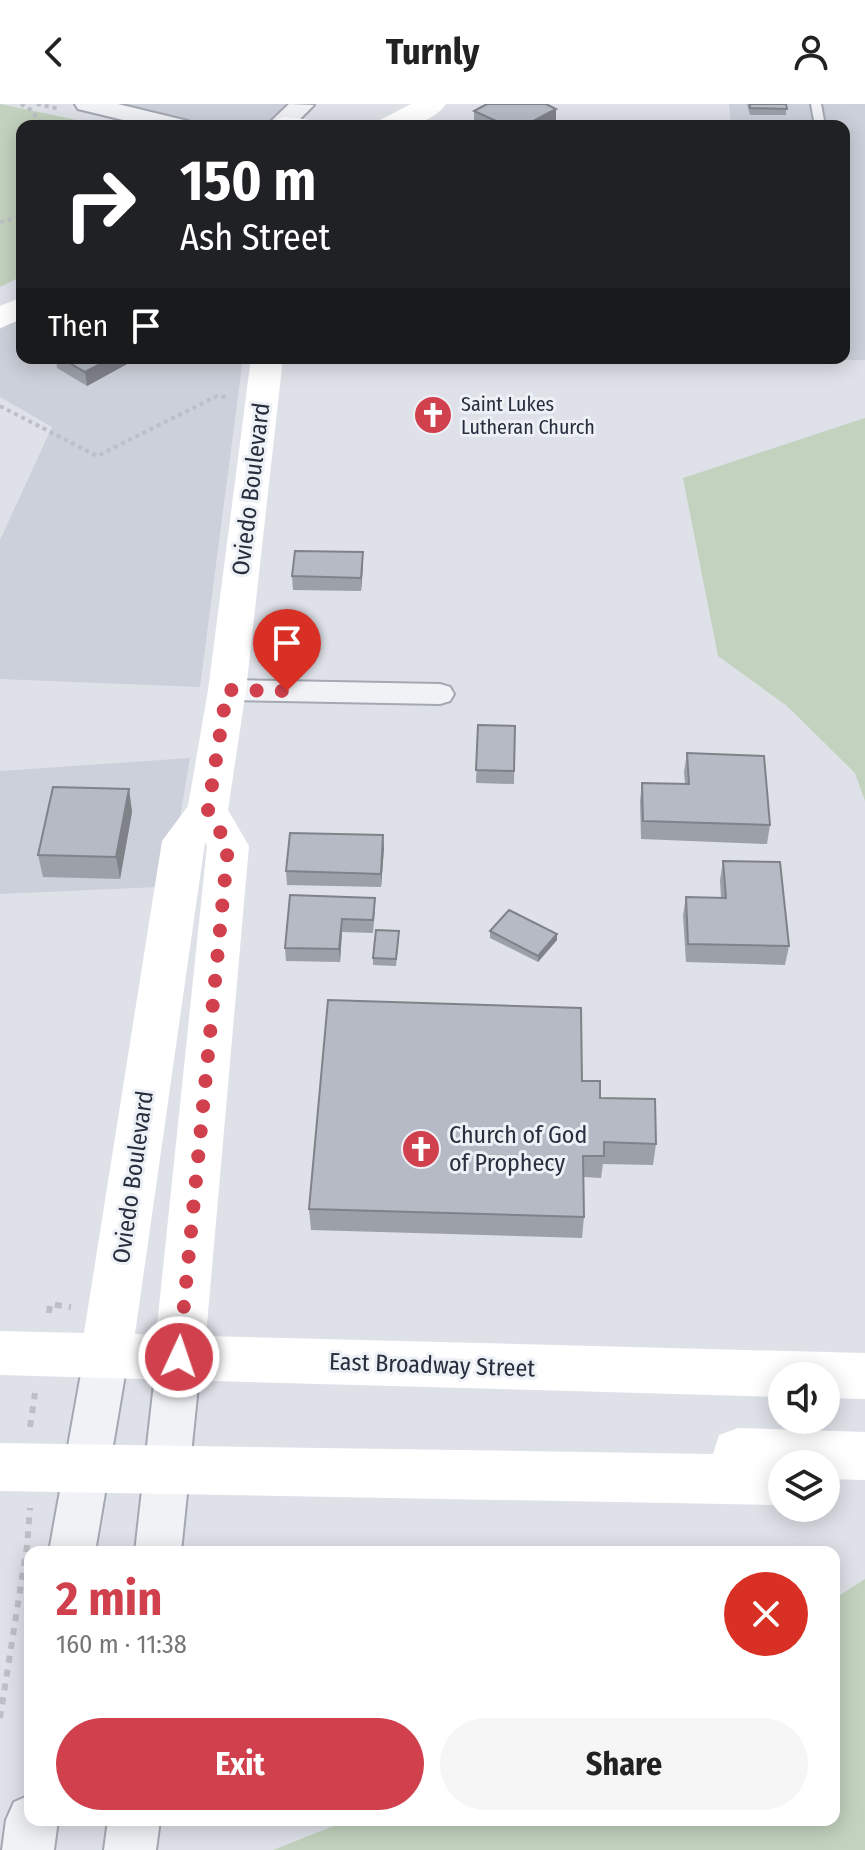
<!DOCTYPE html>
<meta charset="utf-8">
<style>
body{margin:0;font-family:"Fira Sans Condensed",sans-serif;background:#f6f6f6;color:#222;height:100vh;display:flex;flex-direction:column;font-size:30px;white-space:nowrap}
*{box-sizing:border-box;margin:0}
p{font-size:26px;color:#767676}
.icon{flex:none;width:44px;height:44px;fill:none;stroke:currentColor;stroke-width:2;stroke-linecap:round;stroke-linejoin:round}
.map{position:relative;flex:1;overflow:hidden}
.panel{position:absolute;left:24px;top:1442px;width:816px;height:280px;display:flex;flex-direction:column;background:#fff;border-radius:16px;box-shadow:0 4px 20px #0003}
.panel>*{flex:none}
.top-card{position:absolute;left:16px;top:16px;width:834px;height:244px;border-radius:16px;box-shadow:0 4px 20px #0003;background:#202124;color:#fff;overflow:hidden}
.buttons{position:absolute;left:768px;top:1258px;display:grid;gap:16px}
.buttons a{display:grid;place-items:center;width:72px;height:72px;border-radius:50%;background:#fff;box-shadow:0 4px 20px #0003;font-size:40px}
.pin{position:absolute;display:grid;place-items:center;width:68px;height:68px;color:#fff;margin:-82px -34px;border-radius:50% 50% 50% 0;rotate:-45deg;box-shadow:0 0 8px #0007}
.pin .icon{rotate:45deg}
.me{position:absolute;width:88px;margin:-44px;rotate:3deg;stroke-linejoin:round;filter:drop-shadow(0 0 6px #0008)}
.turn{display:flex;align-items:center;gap:28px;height:168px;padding:0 32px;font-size:36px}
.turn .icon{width:104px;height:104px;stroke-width:2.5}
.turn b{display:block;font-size:56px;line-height:68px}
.then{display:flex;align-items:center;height:76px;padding:0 32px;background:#0003;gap:16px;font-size:30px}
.round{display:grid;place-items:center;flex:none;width:84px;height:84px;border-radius:42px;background:#f6f6f6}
.headline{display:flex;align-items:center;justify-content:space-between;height:136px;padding:0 32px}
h1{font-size:48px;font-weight:700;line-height:60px;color:#d0404d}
.button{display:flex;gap:16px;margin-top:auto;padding:16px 32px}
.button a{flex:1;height:92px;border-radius:48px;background:#d0404d;color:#fff;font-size:32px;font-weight:700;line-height:92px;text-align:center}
.button a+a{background:#f6f6f6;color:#222}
header{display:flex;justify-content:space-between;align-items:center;height:104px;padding:0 32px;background:#fff;font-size:36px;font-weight:700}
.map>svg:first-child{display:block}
.built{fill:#ccd0da}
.green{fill:#c2d2be}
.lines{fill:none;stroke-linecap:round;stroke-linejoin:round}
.service-casing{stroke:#a3a8b2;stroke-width:4}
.minor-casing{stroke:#a3a8b2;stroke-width:4}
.tertiary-casing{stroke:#a3a8b2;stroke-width:4}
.path-far1{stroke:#bcbfc6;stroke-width:4;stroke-dasharray:4 4;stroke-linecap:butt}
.path{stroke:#bcbfc6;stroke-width:6;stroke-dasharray:7 7;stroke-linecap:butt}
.service{fill:#f0f2f6;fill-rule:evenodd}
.minor{fill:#f0f2f6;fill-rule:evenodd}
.tertiary{fill:#f0f2f6;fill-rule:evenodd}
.secondary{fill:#fff;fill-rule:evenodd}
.wall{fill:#9ca0a9}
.shaded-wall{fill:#7f8289}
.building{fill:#b5bac4;stroke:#7f8289;stroke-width:2}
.route{stroke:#d0404d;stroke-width:14;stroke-dasharray:0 25.2}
.labels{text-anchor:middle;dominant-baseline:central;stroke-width:6;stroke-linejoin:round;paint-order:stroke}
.far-poi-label{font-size:20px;fill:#272e3e;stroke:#edf0f5;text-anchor:start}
.street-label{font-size:24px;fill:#272e3e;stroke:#edf0f5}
.poi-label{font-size:24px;fill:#272e3e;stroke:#edf0f5;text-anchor:start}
</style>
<header><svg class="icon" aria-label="back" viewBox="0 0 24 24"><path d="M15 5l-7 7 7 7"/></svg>Turnly<svg class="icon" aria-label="person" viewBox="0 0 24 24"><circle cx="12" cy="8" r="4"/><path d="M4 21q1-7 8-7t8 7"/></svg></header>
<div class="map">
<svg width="865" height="1746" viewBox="0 0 865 1746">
<rect width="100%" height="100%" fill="#dee1e8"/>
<g class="built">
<polygon points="121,0 287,0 288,1 270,17 231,22 200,19"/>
<polygon points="729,0 865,0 865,256 568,259 568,254 844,254 844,22 693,22 731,20"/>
<polygon points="22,214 22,254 243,254 200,583 0,575 0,436 52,323 0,293 0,225"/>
<polygon points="190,654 180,714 158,783 0,790 0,667"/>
</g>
<g class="green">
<polygon points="0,0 106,22 22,22 22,172 0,183"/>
<polygon points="865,314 865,697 855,669 787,602 718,552 683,374"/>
<polygon points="865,1475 865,1746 273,1746 349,1716 834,1716 834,1495"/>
</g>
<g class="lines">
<g class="service-casing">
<polygon id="service" points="811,0 821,0 825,22 815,22"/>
</g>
<g class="minor-casing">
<polygon id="minor" points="227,576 440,580 450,583 454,590 450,597 440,600 227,596 217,593 213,586 217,579"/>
</g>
<g class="tertiary-casing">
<g id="tertiary">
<polygon points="75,0 118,0 188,17 191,22 148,22 78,5"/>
<polygon points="289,0 314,1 293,22 266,22"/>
<polygon points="106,1234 122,1239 128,1253 95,1448 49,1448 84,1253 90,1239"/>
<polygon points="179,1234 195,1239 201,1253 181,1448 135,1448 157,1253 163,1239"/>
<polygon points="30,1691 30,1716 58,1716 54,1746 2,1746 6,1716 14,1698"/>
<polygon points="108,1716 160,1716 156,1746 104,1746"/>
</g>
</g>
<g class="path-far1">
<polyline points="21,0 31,6 43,22"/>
<polyline points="37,0 60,5"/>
<polyline points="0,118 22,112"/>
<polyline points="0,302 97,352 217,292 228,293"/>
</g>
<g class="path">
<polyline points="49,1209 50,1200 71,1203"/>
<polyline points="30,1323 35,1289"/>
<polyline points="0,1614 27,1442 30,1404"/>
</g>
<use href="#service" class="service"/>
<use href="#minor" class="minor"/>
<use href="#tertiary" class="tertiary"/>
<g class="secondary">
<path d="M411,0H446C430,23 400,22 376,22L380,16Z"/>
<polygon points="285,13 311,16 315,22 271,22 275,16"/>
<polygon points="22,193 22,215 0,224 0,202"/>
<path d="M251,254H283L246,586L228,706L249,742L206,1232L865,1249V1295L826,1294V1272H782V1293L0,1271V1227L84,1229L162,737L188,702L208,586ZM205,738L207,742L156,1231L135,1230Z"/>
<polygon points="738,1324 865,1328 865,1376 826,1375 826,1360 782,1360 782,1401 0,1387 0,1339 713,1350 719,1331"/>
</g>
</g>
<g class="wall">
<polygon points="747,0 786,0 786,11 750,11"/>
<polygon points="474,7 556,17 547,22 480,22 474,19"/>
<polygon points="56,254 138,254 87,282 57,264"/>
<polygon points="363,448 363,462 361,487 293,486 292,472"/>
<polygon points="478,621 515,622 514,680 476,679"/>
<polygon points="687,649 770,721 767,740 641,735 640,697 642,679 685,680 684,668"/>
<polygon points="129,685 132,708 120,775 43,773 38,751"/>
<polygon points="384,744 381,783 287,781 286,767"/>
<polygon points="723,757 789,842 785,861 686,858 683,811 686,793 721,794 720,776"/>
<polygon points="290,791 375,807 373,829 342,828 340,858 286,857 285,844"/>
<polygon points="490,827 557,830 557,836 538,858 490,834"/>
<polygon points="399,834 396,862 373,861 373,854"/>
<polygon points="582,977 600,994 656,1040 653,1061 603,1060 601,1074 584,1073 584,1113 582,1134 311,1126 309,1105"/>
</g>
<g class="shaded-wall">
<polygon points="556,5 556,17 547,22 524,22"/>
<polygon points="112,254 138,254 87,282 85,268"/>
<polygon points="363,448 363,462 361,487 361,474"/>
<polygon points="129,685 132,708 120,775 116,753"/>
<polygon points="383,731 384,744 381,783 381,770"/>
<polygon points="342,815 342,828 340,858 339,845"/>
<polygon points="557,830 557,836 538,858 538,852"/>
</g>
<g class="building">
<polygon points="487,0 546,0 556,5 524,22 507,22 474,7"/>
<polygon points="750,0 786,0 787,5 750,4"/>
<polygon points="424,18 433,22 416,22"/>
<polygon points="61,254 112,254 85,268"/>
<polygon points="295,447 363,448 361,474 292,472"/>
<polygon points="478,621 515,622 514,667 476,666"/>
<polygon points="687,649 764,652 770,721 643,717 642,679 689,680"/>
<polygon points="53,683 129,685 116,753 38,751"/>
<polygon points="290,729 383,731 381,770 286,767"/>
<polygon points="723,757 780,758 789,842 688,840 686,793 726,794"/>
<polygon points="290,791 375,794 373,816 342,815 339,845 285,844"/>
<polygon points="509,806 557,830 538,852 490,827"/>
<polygon points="376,826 399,827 396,855 373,854"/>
<polygon points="328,896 581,904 582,977 600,977 600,994 655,995 656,1040 604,1038 604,1052 583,1052 584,1113 309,1105"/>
</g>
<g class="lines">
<polyline class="route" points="179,1253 228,742 208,706 227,586 287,587"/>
</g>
<defs>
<g id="church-disc" transform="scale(2)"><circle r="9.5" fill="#d0404d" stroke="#edf0f5"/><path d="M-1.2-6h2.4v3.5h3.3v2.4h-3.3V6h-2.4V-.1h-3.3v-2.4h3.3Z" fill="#fff"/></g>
</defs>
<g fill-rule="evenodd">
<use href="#church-disc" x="433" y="311"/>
<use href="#church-disc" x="421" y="1045"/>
</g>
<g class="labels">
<g class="far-poi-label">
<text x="461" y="300">Saint Lukes<tspan x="461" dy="23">Lutheran Church</tspan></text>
</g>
<g class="street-label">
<text transform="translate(251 385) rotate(-83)">Oviedo Boulevard</text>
<text transform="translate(133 1073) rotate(-82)">Oviedo Boulevard</text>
<text transform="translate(432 1261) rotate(2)">East Broadway Street</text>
</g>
<g class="poi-label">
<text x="449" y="1031">Church of God<tspan x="449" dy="28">of Prophecy</tspan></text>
</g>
</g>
</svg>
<div class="buttons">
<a><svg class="icon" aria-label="sound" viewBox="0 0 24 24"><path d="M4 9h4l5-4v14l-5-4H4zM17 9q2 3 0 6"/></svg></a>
<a><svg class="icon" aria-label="layers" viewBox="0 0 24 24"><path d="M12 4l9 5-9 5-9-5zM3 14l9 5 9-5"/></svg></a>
</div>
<div class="pin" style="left:287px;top:587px;background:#d93025"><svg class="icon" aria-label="arrive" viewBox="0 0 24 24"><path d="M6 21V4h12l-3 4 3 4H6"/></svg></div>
<svg class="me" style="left:179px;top:1253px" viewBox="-20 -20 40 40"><circle r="17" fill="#d0404d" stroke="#fff" stroke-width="3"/><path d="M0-11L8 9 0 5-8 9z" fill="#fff"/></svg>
<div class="top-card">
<div class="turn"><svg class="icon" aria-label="right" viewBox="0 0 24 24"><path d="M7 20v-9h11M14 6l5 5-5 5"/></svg><div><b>150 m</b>Ash Street</div></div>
<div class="then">Then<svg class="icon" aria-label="arrive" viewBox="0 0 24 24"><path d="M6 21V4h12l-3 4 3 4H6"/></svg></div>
</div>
<section class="panel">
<div class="headline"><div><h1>2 min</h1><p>160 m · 11:38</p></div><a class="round" style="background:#d93025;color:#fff"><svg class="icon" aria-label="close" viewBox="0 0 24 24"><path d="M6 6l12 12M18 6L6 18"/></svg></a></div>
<div class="button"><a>Exit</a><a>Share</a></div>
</section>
</div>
